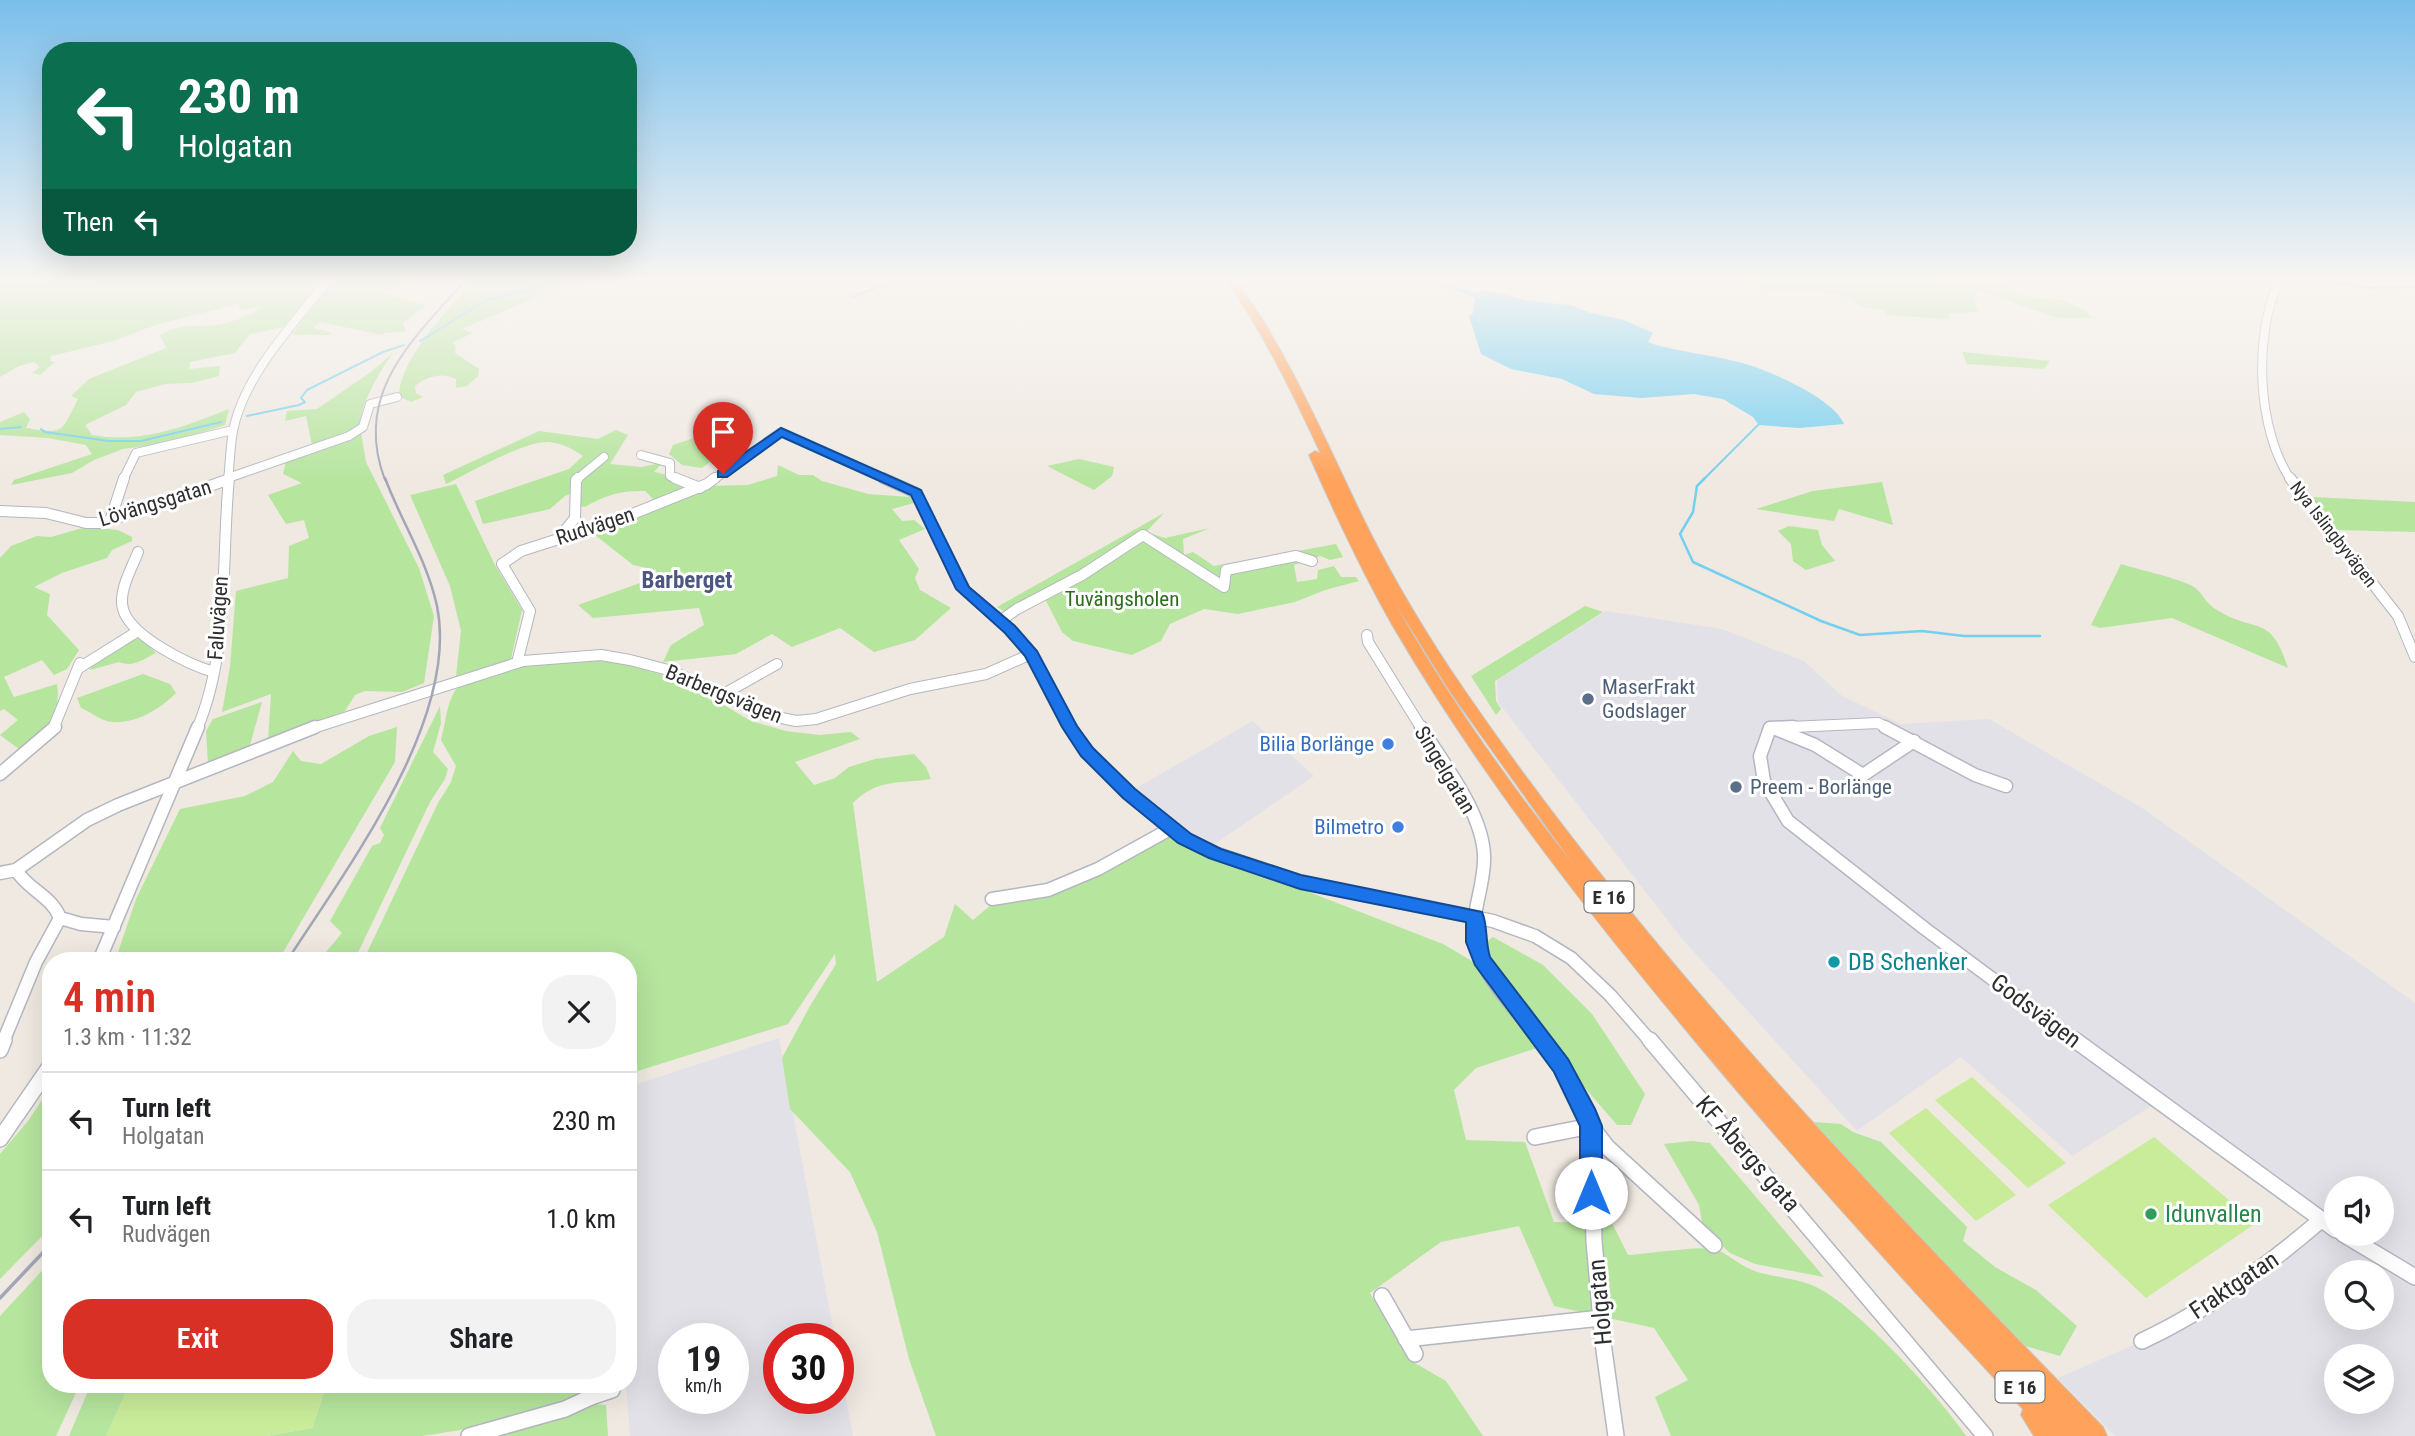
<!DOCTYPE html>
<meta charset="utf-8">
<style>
body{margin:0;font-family:"Roboto Condensed",sans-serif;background:#f2f2f2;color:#202124;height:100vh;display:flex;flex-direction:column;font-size:26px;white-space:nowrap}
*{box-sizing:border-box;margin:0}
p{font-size:23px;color:#757577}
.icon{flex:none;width:38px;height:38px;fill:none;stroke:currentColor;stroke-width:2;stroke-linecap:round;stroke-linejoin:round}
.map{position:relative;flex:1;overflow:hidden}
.panel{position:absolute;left:42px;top:952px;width:595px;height:441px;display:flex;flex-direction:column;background:#fff;border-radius:28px;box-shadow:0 7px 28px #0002}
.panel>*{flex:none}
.hud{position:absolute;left:42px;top:42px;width:595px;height:214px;border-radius:28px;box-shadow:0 7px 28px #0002;background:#0b6e4f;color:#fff;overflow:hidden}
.fabs{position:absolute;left:2324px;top:1176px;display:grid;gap:14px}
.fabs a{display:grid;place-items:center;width:70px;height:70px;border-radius:50%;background:#fff;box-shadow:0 7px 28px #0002;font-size:35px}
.speed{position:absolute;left:658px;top:1323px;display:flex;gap:14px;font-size:35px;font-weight:700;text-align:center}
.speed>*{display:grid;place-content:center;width:91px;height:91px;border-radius:50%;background:#fff;box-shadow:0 7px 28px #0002;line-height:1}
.speed small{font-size:18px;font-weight:400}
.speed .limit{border:10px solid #d22;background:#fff;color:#111}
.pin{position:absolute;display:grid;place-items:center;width:60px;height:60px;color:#fff;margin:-72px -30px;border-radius:50% 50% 50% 0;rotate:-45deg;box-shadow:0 0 7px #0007}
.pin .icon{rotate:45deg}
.me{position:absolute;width:77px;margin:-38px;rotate:0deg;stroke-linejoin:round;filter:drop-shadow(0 0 5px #0008)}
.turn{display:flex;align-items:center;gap:24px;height:147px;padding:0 21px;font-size:32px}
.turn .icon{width:91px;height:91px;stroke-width:2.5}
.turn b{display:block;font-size:49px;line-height:60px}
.then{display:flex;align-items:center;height:66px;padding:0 21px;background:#0003;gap:14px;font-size:26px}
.round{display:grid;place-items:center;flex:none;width:74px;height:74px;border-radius:28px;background:#f2f2f2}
.overview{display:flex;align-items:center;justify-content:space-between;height:119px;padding:0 21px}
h1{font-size:42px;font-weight:600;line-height:52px;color:#d93025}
.primary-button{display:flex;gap:14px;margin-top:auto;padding:14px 21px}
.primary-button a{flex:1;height:80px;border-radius:28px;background:#d93025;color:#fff;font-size:28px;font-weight:600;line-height:80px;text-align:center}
.primary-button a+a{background:#f2f2f2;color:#202124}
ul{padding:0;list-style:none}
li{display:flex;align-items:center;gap:21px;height:98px;padding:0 21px;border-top:2px solid #e0e0e0}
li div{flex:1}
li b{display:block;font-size:26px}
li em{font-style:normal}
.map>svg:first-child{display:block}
.industrial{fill:#e3e1e8;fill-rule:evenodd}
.green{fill:#b6e59e}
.pitch{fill:#c9ec9a}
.water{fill:#75cff0}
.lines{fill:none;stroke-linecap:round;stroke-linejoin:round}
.stream-far1{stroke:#75cff0;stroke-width:2}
.stream{stroke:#75cff0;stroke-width:2.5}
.minor-far3-casing{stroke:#b4b7c1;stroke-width:10}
.minor-far2-casing{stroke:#b4b7c1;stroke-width:12}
.minor-far1-casing{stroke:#b4b7c1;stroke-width:15}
.minor-casing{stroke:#b4b7c1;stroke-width:18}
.highway-casing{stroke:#c9c9c9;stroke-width:2}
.minor-far3{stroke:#fff;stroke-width:8}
.minor-far2{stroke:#fff;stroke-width:10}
.minor-far1{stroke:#fff;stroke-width:12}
.minor{stroke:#fff;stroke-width:15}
.highway{fill:#ffa35c;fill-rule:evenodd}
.rail-far2{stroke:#a3a6b8;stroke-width:2}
.rail-far1{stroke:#a3a6b8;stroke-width:2.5}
.rail{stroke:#a3a6b8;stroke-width:3.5}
.route{fill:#1a73e8;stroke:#114b97;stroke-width:2}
.service-dot{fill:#5c6f8a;stroke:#fff;stroke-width:2.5}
.shop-dot{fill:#3f7fe0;stroke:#fff;stroke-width:2.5}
.culture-dot{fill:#0f9aa8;stroke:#fff;stroke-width:2.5}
.leisure-dot{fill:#2e9e5b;stroke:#fff;stroke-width:2.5}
.labels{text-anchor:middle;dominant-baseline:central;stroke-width:6;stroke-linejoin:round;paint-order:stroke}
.far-street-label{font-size:18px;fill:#2e2e2e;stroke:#fff}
.shield{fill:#fff;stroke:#6d6d6d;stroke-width:2}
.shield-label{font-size:19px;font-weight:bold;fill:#2e2e2e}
.street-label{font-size:21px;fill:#2e2e2e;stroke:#fff}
.park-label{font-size:21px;fill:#2c6e1b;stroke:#fff}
.service-label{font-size:21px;fill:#4e5e75;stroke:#fff;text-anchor:start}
.shop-label{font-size:21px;fill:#366cbe;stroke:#fff;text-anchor:end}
.neighbourhood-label{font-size:23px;font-weight:bold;fill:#4d5680;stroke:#fff}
.near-culture-label{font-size:24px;fill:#0d838f;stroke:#fff;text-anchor:start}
.near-street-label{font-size:24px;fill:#2e2e2e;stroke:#fff}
.near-leisure-label{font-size:24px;fill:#27864d;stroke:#fff;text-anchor:start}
</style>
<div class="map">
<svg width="2415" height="1436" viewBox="0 0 2415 1436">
<rect width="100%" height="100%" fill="#efe9e1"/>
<g class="industrial">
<path d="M1606,611L1722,629L1804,661L1842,696L1901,724L1989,719L2142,808L2415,1003V1436H2115L2058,1378L2170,1329L2321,1221L2153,1105L2072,1156L1961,1057L1857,1131L1683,940L1498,702L1497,680ZM2336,1188H2382V1234H2336ZM2336,1272H2382V1318H2336ZM2336,1356H2382V1402H2336Z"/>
<polygon points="1253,721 1314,776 1209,848 1171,824 1131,791"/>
<path d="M779,1038L835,1339H779V1398H838V1357L853,1436H630L626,1384H628V1087ZM674,1339H733V1398H674Z"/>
</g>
<g class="green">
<path d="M0,281H321L285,327L250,334L235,353L190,362L189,369L220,366L219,376L191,383L165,384L136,392L126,405L85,425L92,435C141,444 183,427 229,409L225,425L169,443L123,449L94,460L72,473L11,485L14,480L92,454L86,445L48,438L0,435V422L24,412L30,419L26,428C66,434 60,433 78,399L71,396L89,379L166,348L160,335C184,321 199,329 223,324C238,321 250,313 263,307L241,310L238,304L155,325L110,342L51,356L50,361L55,362L40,375L32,373L40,367L34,362L19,366L0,377Z"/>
<polygon points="332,281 417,281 380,293 427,305 403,323 406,331 378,334 320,322 313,328 330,332 329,335 292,335"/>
<path d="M473,281H575L462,329L472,333L453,343L456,346L455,353L479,369L478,376L467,386L456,388V379C441,372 428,376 415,386L416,393L423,397L411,402L399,396C400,357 449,310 473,281Z"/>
<polygon points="1734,281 1934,281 2000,285 2020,296 2061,300 2082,309 2093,318 2059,318 1978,291 1974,295 1978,312 1949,314 1948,319 1887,315 1884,310 1859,306 1854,299 1820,292 1765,291 1751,284"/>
<polygon points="1962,352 2050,361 2044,369 1967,364"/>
<path d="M393,353C381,369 370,389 363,408C360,415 362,421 358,429L312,445L306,416L285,421L287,411L317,409L371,372Z"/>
<path d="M616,430L628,435L610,464L641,467L662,463L654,472C666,473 683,483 695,488L657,503L645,491C621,490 605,495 585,507L580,506L581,489L565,496L550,509L483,524L475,501L569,469L583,456C572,448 561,443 548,442C524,441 469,473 446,484L443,475L539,431L598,439Z"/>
<polygon points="361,432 366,462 419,568 434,616 424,683 402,692 365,691 355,695 345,711 268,742 271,694 222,712 230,667 236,591 288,578 289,546 309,538 304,520 286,524 268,495 302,483 283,474 286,461"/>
<polygon points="694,438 705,439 726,449 702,468 682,465 669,454 673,445"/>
<polygon points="1079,459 1114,467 1112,476 1094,490 1047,466"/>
<polygon points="778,465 799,475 813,475 822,481 868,494 910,497 914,503 892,509 902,521 914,520 925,529 899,540 919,569 915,578 920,590 951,608 915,640 874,652 840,628 792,647 772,634 736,654 663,662 671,645 704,625 699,608 593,618 578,605 657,577 656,570 633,565 590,531 707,486 748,485 777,476"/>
<polygon points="1882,482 1893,525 1839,509 1834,521 1756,509 1813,491"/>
<polygon points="456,484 495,565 522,610 511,659 456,676 461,631 450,586 410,495"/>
<polygon points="2312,497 2415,502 2415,532 2337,530"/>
<polygon points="1164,513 1146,532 1165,538 1210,528 1183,539 1184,555 1193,552 1214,566 1336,544 1343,557 1330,560 1320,556 1294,565 1297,582 1317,579 1318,570 1334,566 1341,577 1356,577 1359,581 1325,590 1295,602 1238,614 1204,609 1170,624 1161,641 1132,655 1073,641 1062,632 1041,591 1005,612 997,607"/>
<polygon points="1789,526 1818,530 1822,545 1835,561 1806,570 1793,561 1791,544 1778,531"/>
<path d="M86,527L118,530L132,537V541L112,550L107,558L62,573L34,587L50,594L47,615L79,650L67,669L54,675L42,660L4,677L14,697L57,684C62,718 44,731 19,749L0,735L18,720L4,709L0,711V558L11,546L37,536L51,537Z"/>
<path d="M2121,564C2139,570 2179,578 2194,587C2202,592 2206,604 2217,610C2256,634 2271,613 2288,668L2172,618L2100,628L2091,625Z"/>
<polygon points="1585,606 1603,612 1495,681 1496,701 1501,709 1496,715 1471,676"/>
<path d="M140,637L156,653C144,659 132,668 119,662L90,670C96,655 125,642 140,637Z"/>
<path d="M606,658L685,682L751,721L786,731L819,735L851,732L860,739L795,762L814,785L835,778L849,767L875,759L914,754L926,767L931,779C901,784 877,778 853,803L877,982L944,937L955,904L973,920L998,899L1048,890L1172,828L1262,874L1443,944L1482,967L1546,1045L1476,1068L1454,1090L1466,1140L1525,1142L1554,1222L1612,1223L1628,1255C1647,1254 1699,1246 1714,1249C1726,1252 1739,1265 1752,1270C1772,1278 1794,1277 1814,1286C1855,1304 1941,1398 1966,1436H1671L1655,1397L1688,1380L1654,1328L1554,1306L1519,1226L1441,1242L1370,1293L1408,1359L1446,1381L1483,1436H936L909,1359L877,1232L850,1172L790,1109L782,1058L810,1006L836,964L835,954L788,1024L628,1074V961H363L438,803L451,782L456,766L441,740C445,726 447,700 457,688C477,664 574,661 606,658Z"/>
<path d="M143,674L170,684L176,693C160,709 136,724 112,722C101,721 91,712 81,708L77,698Z"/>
<polygon points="262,702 250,745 222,760 208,764 206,731 213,719"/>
<polygon points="440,706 441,723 433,752 448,769 445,779 430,802 354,961 305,961 320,959 342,933 330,921 372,846 380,843 384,835 380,828"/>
<polygon points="397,727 395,762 278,961 115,961 136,899 180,809 245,796 273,782 293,751 301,761 321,764 369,736"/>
<path d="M1493,937L1543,965L1592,1014L1645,1094L1631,1125H1617C1568,1069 1519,1010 1482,945Z"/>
<polygon points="51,1086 51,1227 0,1279 0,1154 28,1121"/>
<polygon points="1814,1122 1841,1124 1853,1132 1881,1142 1967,1227 1963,1241 1995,1267 2036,1290 2077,1326 2060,1356 2022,1345 1845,1160"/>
<polygon points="1691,1141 1710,1143 1824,1277 1755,1264 1730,1253 1703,1228 1699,1205 1664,1144"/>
<polygon points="51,1261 51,1384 80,1384 56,1436 0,1436 0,1316"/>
<polygon points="91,1384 130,1384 106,1436 69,1436"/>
<path d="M327,1384H588C577,1412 453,1432 422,1436C371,1436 317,1436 266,1436L312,1428Z"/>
<polygon points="591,1404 606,1405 608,1436 497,1436 563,1417"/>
</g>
<g class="pitch">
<polygon points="1972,1077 2066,1163 2028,1188 1935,1100"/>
<polygon points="1926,1108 2016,1195 1976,1221 1889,1133"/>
<polygon points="2154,1137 2256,1223 2146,1298 2048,1205"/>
<polygon points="130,1384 327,1384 312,1428 266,1436 106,1436"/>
</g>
<path class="water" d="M1459,288L1478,293L1487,290L1526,300L1573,306L1591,313L1624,320L1653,333L1648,342L1653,344C1681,352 1710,355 1738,362C1765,368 1834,398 1844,424L1799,428L1759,425L1753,417L1723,399L1694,394L1641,398L1594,394L1562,379L1511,369L1481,354L1469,316L1473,313L1475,298L1456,290Z"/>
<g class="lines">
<g class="stream-far1">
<polyline points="1430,281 1460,290"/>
<polyline points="2326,281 2370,288 2415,287"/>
<polyline points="852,297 895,281"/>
<polyline points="420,341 485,301 538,287 547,281"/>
<polyline points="247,416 299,405 305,402 301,398 307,390 383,352 404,345"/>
<polyline points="0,429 21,427"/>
<polyline points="41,429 45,432 109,441 141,441 221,422"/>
<polyline points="1703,480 1760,423"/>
</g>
<polyline class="stream" points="1705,478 1697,486 1693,512 1680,534 1693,562 1821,621 1860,635 1922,631 1964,636 2040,636"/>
<g class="minor-far3-casing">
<g id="minor-far3">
<path d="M2279,281C2253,336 2257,430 2291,480"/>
<polyline points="641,455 670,463 670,476 680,480"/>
<polyline points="228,478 349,436 363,427 370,404 397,397"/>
<polyline points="123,480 136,453 233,430"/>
<path d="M228,480C230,464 230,447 233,431C244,375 293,325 327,281"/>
<polyline points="576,480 604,457"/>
<polyline points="713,480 781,432 887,480"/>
</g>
</g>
<g class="minor-far2-casing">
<g id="minor-far2">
<polyline points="675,478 700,488"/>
<polyline points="883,478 916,493 963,589 1010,630 1031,654 1071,729"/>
<polyline points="2290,478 2398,616 2415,657"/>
<polyline points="0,511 46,513 86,523 102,523 227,480"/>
<polyline points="110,521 124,478"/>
<polyline points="560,537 575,518 576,480 578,478"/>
<path d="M138,552C132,568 118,591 123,609C130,636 189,665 214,672"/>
<polyline points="1000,621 1017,609 1082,575 1143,535 1224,587 1226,570 1296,556 1312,561"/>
<polyline points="1367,635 1368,642 1422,729"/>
<polyline points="517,663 530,611 502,564 521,551 615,521 707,484 715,478"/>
<polyline points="79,668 138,631"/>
<polyline points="722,695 777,664"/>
<polyline points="1770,728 1878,723 1889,729"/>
<polyline points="53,729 80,663"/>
<path d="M197,729C230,652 221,560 229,478"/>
<polyline points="310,729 523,661 601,655 630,660 672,671 762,714 796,721 816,719 910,689 986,674 1031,654"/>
</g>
</g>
<g class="minor-far1-casing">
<g id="minor-far1">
<polyline points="1070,727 1087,752 1129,794 1184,838 1215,853 1300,882 1493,921 1535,936 1571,958 1610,995 1651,1042"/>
<path d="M1421,727C1443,764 1482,811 1484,855C1486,886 1466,921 1477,951C1488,982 1522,1016 1542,1042"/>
<polyline points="1885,727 1975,775 2006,786"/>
<polyline points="1770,728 1760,756 1764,781 1788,821 1924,928 2077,1042"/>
<polyline points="1770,728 1793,727"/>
<polyline points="1776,729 1815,745 1863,775 1914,741"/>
<polyline points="0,774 55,727"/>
<path d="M16,870C28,890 52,896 60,918L81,924L114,927"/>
<polyline points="0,873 16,870 87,820 118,805 315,727"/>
<polyline points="992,899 1048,890 1098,869 1172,828"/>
<polyline points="99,961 198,727"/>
<polyline points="3,1042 36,962 60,918"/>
</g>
</g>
<g class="minor-casing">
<g id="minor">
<polyline points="1541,1040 1561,1066 1591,1126 1594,1241 1603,1343 1616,1436"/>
<polyline points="1650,1040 1985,1436"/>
<polyline points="2075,1040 2336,1230"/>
<polyline points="0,1050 4,1040"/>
<polyline points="1535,1137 1591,1126 1607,1147 1714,1245"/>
<polyline points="0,1139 51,1065"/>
<polyline points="2343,1234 2415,1277"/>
<polyline points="1382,1296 1415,1354"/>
<polyline points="1406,1339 1601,1318"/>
<path d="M2142,1341C2208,1310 2266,1267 2321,1220"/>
<polyline points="591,1397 612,1390"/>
<polyline points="469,1436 565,1409 591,1397 596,1384"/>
</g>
</g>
<g class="highway-casing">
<path id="highway" d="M1227,281H1237C1288,353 1322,433 1360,512C1386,566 1417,619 1450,669C1637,947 1870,1188 2103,1427L2107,1436H2034L2021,1415L2023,1409C1911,1289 1800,1167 1695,1041C1586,910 1480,775 1394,628C1362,572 1335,514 1309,455L1315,451L1321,454C1293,394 1265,336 1227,281ZM1396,605L1451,693L1573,864C1508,782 1447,696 1396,605Z"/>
</g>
<use href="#minor-far3" class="minor-far3"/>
<use href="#minor-far2" class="minor-far2"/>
<use href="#minor-far1" class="minor-far1"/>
<use href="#minor" class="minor"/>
<use href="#highway" class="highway"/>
<path class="rail-far2" d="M385,480C352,394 412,340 465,281"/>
<path class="rail-far1" d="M287,961C346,869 460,720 437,606C427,560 401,521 385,478"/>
<polyline class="rail" points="0,1298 51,1244"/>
</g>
<linearGradient id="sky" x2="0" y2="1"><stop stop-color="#7abfeb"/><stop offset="0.58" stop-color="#f8f5f2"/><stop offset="1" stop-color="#f8f5f2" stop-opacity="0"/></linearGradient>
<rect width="2415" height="482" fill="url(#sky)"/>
<path class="route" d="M781,428L921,490L969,587L1015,626L1037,651L1077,726L1093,748L1135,789L1191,834L1221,849L1301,875L1482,912C1488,925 1485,942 1490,957L1568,1059L1595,1109L1602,1126V1193L1599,1200L1591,1203L1583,1200L1580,1193V1126L1554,1072L1475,965L1466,942V922L1300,889L1209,858L1178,843L1123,798L1081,756L1062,727L1025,656L1005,633L956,589L911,495L782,437L727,477H718V471Z"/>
<g class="service-dot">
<circle cx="1588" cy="699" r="7"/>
<circle cx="1736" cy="787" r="7"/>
</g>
<g class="shop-dot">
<circle cx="1388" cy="744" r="7"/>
<circle cx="1398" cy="827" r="7"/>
</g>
<circle class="culture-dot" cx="1834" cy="962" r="7"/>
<circle class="leisure-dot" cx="2151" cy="1214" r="7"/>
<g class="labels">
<g class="far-street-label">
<text transform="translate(2334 534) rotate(52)">Nya Islingbyvägen</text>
</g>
<g class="shield">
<rect x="1584.5" y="881.5" width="49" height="31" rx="5"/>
<rect x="1995.5" y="1371.5" width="49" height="31" rx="5"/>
</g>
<g class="shield-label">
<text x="1609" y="897">E 16</text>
<text x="2020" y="1387">E 16</text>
</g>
<g class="street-label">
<text transform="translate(155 503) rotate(-17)">Lövängsgatan</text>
<text transform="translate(595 526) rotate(-18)">Rudvägen</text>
<text transform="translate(218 618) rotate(-86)">Faluvägen</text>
<text transform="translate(724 694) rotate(22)">Barbergsvägen</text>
<text transform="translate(1445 770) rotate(59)">Singelgatan</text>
</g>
<g class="park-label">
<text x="1122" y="599">Tuvängsholen</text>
</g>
<g class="service-label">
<text x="1602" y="687">MaserFrakt<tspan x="1602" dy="24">Godslager</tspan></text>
<text x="1750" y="787">Preem - Borlänge</text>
</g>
<g class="shop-label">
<text x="1374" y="744">Bilia Borlänge</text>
<text x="1384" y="827">Bilmetro</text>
</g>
<g class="neighbourhood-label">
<text x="687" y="580">Barberget</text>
</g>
<g class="near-culture-label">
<text x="1848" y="962">DB Schenker</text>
</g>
<g class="near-street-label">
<text transform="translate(2036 1011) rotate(37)">Godsvägen</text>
<text transform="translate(1748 1154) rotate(49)">KF Åbergs gata</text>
<text transform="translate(2234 1285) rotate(-34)">Fraktgatan</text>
<text transform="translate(1600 1302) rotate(-95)">Holgatan</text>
</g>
<g class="near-leisure-label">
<text x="2165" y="1214">Idunvallen</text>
</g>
</g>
</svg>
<div class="fabs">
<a><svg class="icon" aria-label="sound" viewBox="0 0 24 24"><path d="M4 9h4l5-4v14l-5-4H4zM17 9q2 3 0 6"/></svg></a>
<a><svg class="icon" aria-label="search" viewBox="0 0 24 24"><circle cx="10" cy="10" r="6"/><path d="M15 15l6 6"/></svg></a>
<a><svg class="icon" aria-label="layers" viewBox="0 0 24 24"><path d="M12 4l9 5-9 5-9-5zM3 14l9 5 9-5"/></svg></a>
</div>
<div class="speed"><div>19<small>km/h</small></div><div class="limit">30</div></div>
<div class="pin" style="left:723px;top:474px;background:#d93025"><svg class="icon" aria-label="arrive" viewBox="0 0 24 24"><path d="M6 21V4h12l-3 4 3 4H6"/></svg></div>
<svg class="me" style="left:1591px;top:1193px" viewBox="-20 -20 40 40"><circle r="19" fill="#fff"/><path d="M0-13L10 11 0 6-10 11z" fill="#1a73e8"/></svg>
<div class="hud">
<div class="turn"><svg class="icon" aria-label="left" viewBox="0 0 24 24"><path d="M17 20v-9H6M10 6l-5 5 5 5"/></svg><div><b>230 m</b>Holgatan</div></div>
<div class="then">Then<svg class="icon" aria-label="left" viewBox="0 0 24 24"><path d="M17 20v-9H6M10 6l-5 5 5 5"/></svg></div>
</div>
<section class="panel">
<div class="overview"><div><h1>4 min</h1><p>1.3 km · 11:32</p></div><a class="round"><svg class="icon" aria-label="close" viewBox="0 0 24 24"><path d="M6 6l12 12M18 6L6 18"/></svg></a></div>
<ul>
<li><svg class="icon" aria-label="left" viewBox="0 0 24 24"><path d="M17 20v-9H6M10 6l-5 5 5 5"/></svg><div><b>Turn left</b><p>Holgatan</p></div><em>230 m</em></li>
<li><svg class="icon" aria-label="left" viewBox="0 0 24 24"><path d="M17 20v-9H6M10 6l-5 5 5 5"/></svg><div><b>Turn left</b><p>Rudvägen</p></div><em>1.0 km</em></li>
</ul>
<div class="primary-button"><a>Exit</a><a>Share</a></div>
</section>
</div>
